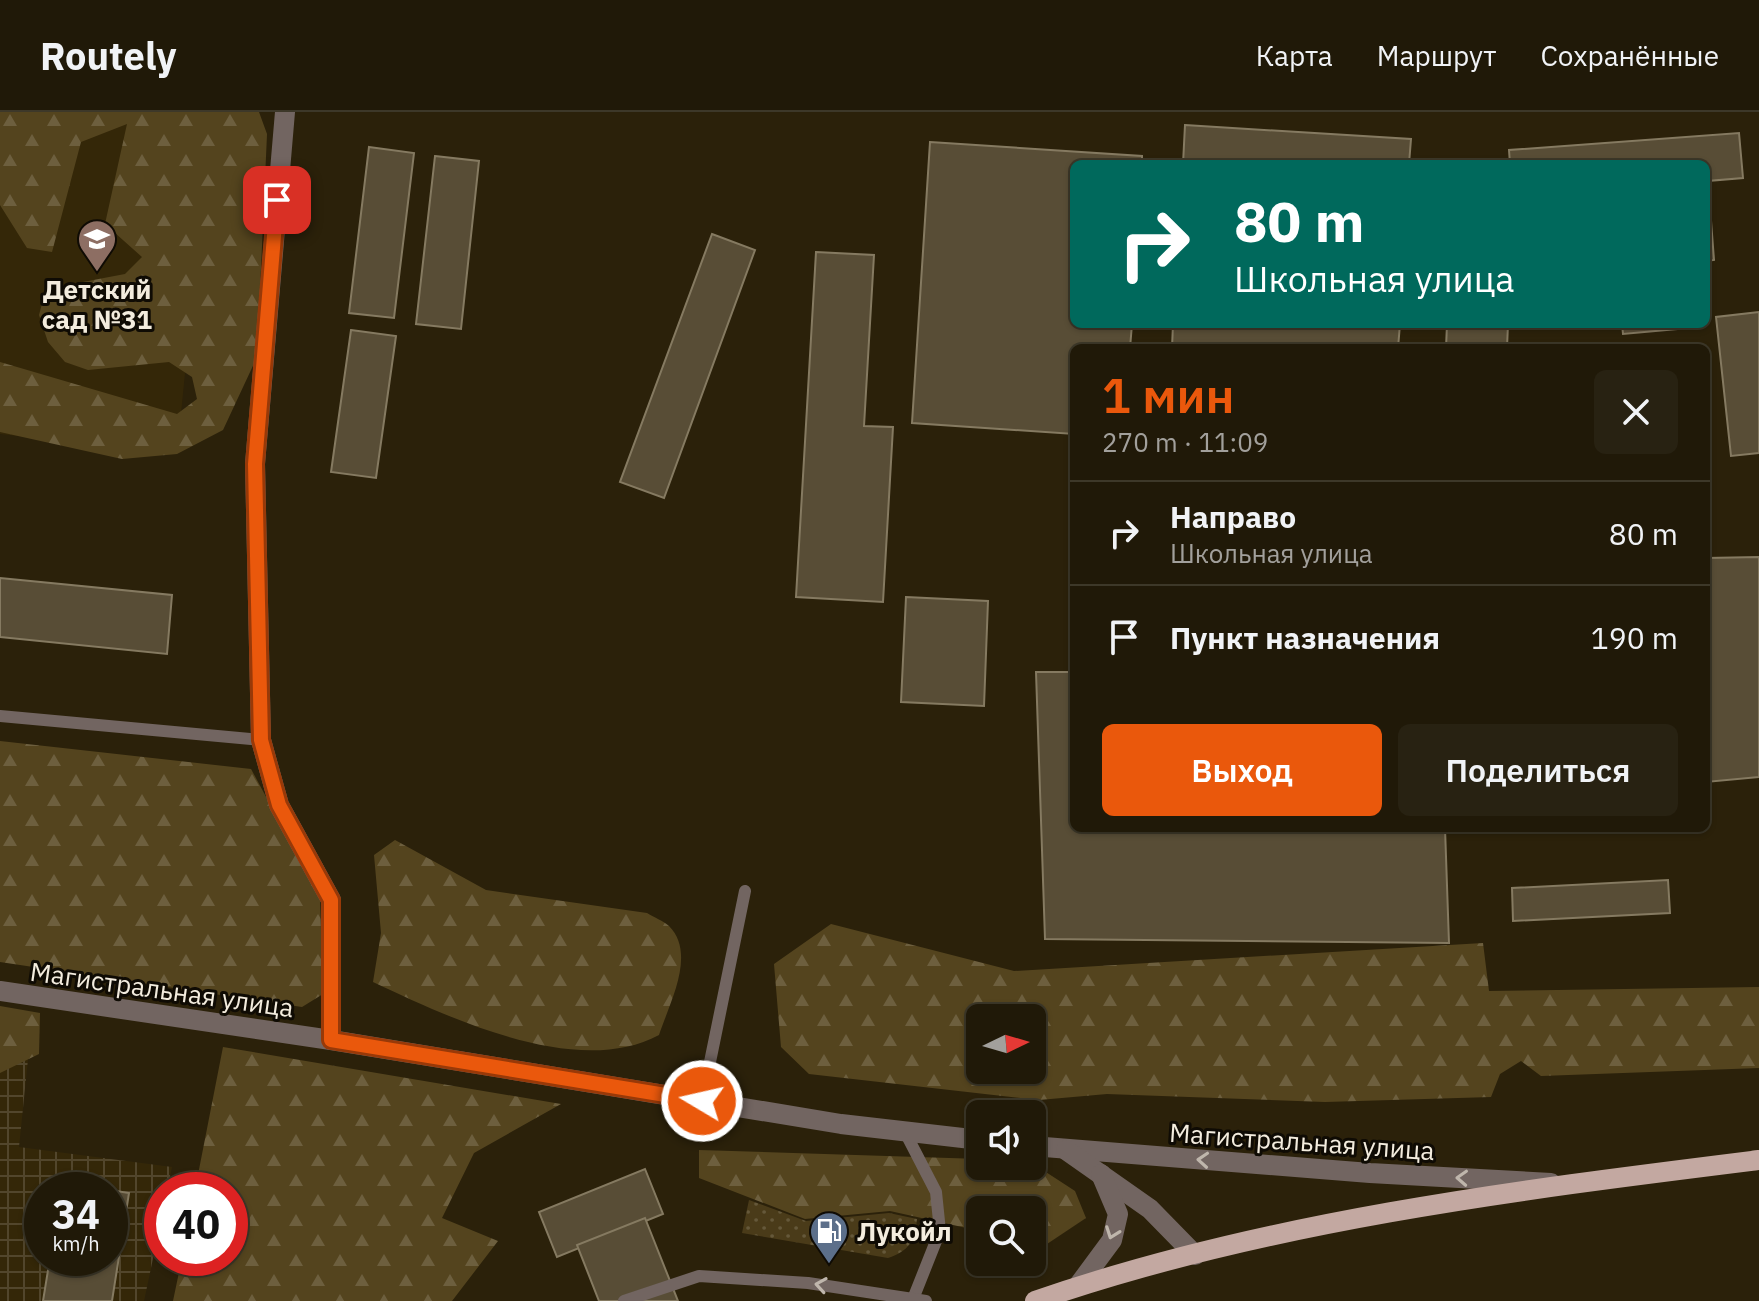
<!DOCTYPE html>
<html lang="ru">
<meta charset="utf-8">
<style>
body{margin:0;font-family:"IBM Plex Sans",sans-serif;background:#282212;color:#f1f3f6;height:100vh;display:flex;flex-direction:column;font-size:30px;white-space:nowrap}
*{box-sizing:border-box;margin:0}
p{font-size:26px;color:#a2a09c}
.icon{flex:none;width:44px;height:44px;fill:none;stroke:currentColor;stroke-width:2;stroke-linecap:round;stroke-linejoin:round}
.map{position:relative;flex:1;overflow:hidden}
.drawer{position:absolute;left:1070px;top:232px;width:640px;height:488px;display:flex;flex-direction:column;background:#201908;border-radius:12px;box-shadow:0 2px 6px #0004,0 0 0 2px #3d3829}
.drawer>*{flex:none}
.hud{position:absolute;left:1070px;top:48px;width:640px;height:168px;border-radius:12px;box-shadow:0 2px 6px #0004,0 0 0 2px #3d3829;background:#00695c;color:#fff;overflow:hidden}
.needle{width:52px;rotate:85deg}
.tools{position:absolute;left:966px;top:892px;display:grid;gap:16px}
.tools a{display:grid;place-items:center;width:80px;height:80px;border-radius:12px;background:#201908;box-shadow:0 2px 6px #0004,0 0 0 2px #3d3829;font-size:40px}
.speed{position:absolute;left:24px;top:1060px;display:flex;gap:16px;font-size:40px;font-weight:700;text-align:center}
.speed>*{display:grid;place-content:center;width:104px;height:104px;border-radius:50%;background:#201908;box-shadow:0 2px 6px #0004,0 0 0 2px #3d3829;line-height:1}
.speed small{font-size:20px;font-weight:400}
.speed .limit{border:12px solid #d22;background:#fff;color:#111}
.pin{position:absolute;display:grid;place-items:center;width:68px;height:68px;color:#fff;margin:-34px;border-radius:16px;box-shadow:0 4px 12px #0006}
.me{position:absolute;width:88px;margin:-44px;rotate:279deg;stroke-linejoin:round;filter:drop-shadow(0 0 6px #0008)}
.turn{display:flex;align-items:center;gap:28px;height:168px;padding:0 32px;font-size:36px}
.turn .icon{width:104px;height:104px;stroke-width:2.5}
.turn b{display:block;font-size:56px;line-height:68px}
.round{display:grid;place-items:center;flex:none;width:84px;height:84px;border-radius:12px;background:#282212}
.overview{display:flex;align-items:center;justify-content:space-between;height:136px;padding:0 32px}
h1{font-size:48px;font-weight:600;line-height:60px;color:#ea580c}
.primary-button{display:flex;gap:16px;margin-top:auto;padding:16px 32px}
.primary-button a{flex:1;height:92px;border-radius:12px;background:#ea580c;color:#fff;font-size:32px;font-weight:600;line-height:92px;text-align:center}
.primary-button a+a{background:#282212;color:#f1f3f6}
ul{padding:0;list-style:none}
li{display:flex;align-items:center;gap:24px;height:104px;padding:0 32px;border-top:2px solid #3d3829}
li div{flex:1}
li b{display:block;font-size:30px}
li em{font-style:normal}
header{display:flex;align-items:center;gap:48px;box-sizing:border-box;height:112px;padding:0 40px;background:#201908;border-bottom:2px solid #3d3829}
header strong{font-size:38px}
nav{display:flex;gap:44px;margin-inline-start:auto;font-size:28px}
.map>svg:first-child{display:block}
.built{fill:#342708}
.industrial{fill:url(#industrial-grid);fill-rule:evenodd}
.grass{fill:url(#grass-dots)}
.forest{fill:url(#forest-firs);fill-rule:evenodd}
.building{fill:#584d36;stroke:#857a61;stroke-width:2}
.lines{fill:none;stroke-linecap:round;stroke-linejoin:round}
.service{stroke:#726561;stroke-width:12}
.minor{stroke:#726561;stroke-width:20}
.tertiary{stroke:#726561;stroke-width:20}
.primary{stroke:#c3a8a1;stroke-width:20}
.oneway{stroke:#bfb6ac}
.route-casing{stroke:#983908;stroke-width:20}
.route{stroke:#ea580c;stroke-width:14}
.labels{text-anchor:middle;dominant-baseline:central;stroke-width:6;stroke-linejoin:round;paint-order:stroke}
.poi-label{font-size:26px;font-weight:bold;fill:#f3ecde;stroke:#0f0b04}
.street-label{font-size:26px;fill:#f3ecde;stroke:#0f0b04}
</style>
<header>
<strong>Routely</strong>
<nav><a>Карта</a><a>Маршрут</a><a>Сохранённые</a></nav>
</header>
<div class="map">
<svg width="1759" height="1189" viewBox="0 0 1759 1189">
<defs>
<pattern id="industrial-grid" width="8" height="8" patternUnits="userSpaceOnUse" patternTransform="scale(2)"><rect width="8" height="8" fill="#342708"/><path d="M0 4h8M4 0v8" fill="none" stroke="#52462c"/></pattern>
<pattern id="grass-dots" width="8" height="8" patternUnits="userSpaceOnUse" patternTransform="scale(2)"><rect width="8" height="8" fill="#4a3b19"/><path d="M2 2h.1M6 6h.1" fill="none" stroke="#65583a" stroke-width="1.8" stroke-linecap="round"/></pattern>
<pattern id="forest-firs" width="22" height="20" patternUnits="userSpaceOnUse" patternTransform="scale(2)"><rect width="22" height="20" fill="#54441e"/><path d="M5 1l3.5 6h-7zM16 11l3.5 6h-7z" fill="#6d5f3e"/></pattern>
</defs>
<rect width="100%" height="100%" fill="#2b210a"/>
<polygon class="built" points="0,0 211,0 177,342 0,322"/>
<path class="industrial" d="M0,944L28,947L19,1035L172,1055L167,1078H162V1104L144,1189H0ZM42,1078H110V1146H42Z"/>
<path class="grass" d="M749,1088L806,1109L889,1101L917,1107C915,1129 909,1139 888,1146L742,1121Z"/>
<g class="forest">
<polygon points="0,0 259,0 267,22 257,245 223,318 177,342 122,347 0,320 0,250 177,302 197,287 192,265 169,250 88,258 65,250 48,230 39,203 46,177 125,162 142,145 105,112 127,12 81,30 52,140 27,136 0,93"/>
<polygon points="0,629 251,657 320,785 323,882 302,895 0,850"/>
<path d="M395,728L486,778L647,801C653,805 664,809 669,814C697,842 669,892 659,923C577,967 450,906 373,870L381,821L374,743Z"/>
<path d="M831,812L1014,859L1483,831L1489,879L1759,875V956L1541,964L1521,949L1500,962L1491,985L1325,990L1107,982L1039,988L809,962L781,935L774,852ZM1032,906V958H980V906Z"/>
<polygon points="0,894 40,901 39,942 0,961"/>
<polygon points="223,935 561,992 474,1041 442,1106 498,1129 452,1189 173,1189 182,1146 230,1146 230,1078 195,1078"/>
<polygon points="699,1038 980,1047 980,1054 1032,1054 1032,1051 1075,1079 1086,1106 1044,1134 1032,1131 1032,1098 980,1098 980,1119 890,1099 805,1107 699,1066"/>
</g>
<g class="building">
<polygon points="1185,13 1411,27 1409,52 1183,52"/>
<polygon points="1739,21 1743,66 1708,69 1714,148 1706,149 1706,52 1510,52 1509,38"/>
<polygon points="930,30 1142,44 1142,52 1074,52 1074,212 1132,212 1130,236 1074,236 1074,322 912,311"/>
<polygon points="369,35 414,41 394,206 349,201"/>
<polygon points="435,44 479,49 461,217 416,212"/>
<polygon points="712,122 755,138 664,386 620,370"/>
<polygon points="816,140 874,143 864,314 893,315 883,490 796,485"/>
<polygon points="1759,200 1759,341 1731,344 1716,205"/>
<polygon points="1173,212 1400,212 1398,236 1172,236"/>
<polygon points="1447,212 1508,212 1507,236 1446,236"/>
<polygon points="1622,212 1677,212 1677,217 1623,222"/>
<polygon points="351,218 396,224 376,366 331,360"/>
<polygon points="1759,445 1759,665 1706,670 1706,446"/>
<polygon points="0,466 172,483 167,542 0,525"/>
<polygon points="906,485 988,489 984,594 901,590"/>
<polygon points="1036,560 1074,560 1074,716 1445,716 1449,831 1045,827"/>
<polygon points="1668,768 1670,801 1513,809 1512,776"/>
<polygon points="645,1057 663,1102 557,1145 539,1100"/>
<polygon points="62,1070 109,1078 61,1078"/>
<polygon points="110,1078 129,1081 112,1189 43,1189 50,1146 110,1146"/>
<polygon points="645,1106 678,1189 599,1189 577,1133"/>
</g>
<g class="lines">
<g class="service">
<polyline points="0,604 261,628"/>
<polyline points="702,989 745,779"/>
<polyline points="905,1020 936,1080 940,1119 913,1187"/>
<polyline points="624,1189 699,1164 808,1171 926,1189"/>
</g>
<polyline class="minor" points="285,0 255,352 261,628 279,693 331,788 331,928"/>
<g class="tertiary">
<polyline points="0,879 331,928 841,1012 980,1028"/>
<polyline points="1032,1034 1370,1061 1551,1071"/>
<polyline points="1066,1038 1150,1097 1195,1143"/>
<polyline points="1078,1174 1112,1128 1118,1102 1101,1062"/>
</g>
<path class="primary" d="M1035,1189C1265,1109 1518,1078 1759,1048"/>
</g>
<defs><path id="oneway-chevron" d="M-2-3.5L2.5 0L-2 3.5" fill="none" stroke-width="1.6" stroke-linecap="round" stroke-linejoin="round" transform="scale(2)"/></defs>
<g class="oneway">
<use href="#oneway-chevron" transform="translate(1203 1048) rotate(-176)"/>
<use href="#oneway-chevron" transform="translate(1462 1066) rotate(-177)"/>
<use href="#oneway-chevron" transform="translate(1112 1121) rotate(110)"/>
<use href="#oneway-chevron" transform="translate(821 1173) rotate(-171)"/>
</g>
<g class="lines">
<g class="route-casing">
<polyline id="route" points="277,88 255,352 261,628 279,693 331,788 331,928 702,989"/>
</g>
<use href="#route" class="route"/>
</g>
<defs>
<g id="school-pin" transform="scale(2)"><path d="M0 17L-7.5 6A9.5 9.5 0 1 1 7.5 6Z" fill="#8d6e63" stroke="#0f0b04"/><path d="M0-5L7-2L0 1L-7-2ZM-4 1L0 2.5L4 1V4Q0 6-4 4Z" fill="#fff"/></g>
<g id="fuel-pin" transform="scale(2)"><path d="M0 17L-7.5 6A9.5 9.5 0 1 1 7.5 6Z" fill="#5c6f8a" stroke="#0f0b04"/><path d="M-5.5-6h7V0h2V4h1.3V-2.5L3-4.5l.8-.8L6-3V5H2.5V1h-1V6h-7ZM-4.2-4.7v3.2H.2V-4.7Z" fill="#fff"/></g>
</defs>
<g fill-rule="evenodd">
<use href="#school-pin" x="97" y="127"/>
<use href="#fuel-pin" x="829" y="1119"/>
</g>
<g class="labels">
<g class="poi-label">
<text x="97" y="177">Детский<tspan x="97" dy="30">сад №31</tspan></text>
<text x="857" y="1119" text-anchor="start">Лукойл</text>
</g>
<g class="street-label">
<text transform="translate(162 877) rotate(8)">Магистральная улица</text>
<text transform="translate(1302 1029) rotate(4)">Магистральная улица</text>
</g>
</g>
</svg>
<div class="tools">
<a><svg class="needle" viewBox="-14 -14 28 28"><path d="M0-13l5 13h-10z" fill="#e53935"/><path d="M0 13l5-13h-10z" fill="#a2a09c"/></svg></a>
<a><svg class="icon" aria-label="sound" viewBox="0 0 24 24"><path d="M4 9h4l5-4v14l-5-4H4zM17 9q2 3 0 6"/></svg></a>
<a><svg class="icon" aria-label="search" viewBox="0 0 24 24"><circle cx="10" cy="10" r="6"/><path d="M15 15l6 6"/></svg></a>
</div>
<div class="speed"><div>34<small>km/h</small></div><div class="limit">40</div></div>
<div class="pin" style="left:277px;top:88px;background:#d93025"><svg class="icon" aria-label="arrive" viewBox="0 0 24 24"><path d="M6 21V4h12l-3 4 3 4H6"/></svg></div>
<svg class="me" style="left:702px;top:989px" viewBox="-20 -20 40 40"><circle r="17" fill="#ea580c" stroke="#fff" stroke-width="3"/><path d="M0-11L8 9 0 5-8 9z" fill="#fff"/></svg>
<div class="hud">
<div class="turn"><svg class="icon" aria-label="right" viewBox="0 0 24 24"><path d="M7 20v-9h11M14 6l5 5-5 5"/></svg><div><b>80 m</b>Школьная улица</div></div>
</div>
<section class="drawer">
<div class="overview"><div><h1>1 мин</h1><p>270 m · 11:09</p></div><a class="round"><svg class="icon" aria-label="close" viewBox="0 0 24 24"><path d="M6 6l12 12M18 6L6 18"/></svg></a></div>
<ul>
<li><svg class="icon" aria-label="right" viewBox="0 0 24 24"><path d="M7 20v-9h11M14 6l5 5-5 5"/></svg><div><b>Направо</b><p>Школьная улица</p></div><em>80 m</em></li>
<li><svg class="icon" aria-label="arrive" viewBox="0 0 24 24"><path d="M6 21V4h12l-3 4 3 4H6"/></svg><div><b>Пункт назначения</b></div><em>190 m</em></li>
</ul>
<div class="primary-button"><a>Выход</a><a>Поделиться</a></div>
</section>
</div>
